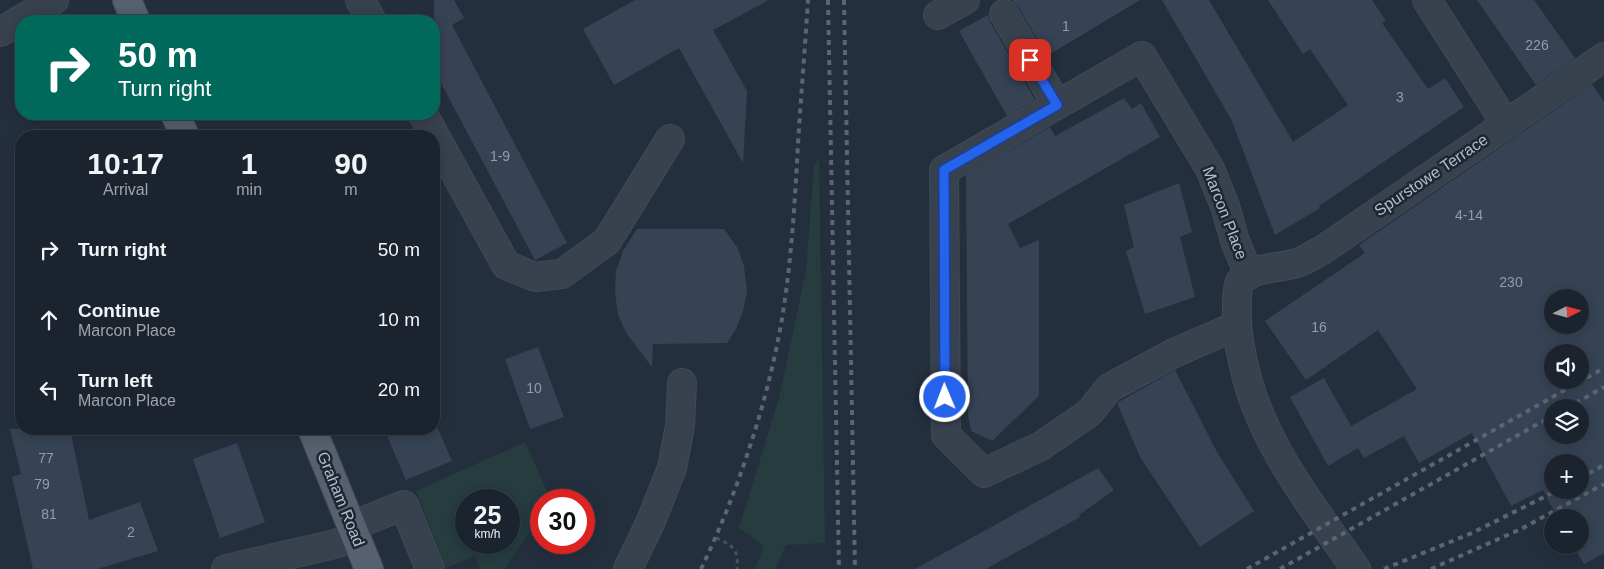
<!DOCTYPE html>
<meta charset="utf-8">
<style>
body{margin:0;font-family:Arial,sans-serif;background:#242b36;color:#f1f3f6;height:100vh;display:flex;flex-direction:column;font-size:19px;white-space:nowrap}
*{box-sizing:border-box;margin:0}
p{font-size:16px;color:#a0a4aa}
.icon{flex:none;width:28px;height:28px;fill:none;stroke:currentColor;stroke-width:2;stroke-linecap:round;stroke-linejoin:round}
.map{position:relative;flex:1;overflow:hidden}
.side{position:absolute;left:15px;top:130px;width:425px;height:305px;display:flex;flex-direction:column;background:#1b232e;border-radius:20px;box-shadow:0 2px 12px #0003,0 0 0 1px #39404a}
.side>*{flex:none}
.guide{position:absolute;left:15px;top:15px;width:425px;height:105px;border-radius:20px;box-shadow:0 2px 12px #0003,0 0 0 1px #39404a;background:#00695c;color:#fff;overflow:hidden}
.needle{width:32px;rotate:84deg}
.buttons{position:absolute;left:1544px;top:289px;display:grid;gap:10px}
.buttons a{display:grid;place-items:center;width:45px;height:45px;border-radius:50%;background:#1b232e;box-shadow:0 2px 12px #0003,0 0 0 1px #39404a;font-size:25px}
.speed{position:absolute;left:455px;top:489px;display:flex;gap:10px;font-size:25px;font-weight:700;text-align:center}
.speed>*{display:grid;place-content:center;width:65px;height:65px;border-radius:50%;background:#1b232e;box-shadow:0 2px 12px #0003,0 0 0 1px #39404a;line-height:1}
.speed small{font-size:12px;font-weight:400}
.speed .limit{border:8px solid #d22;background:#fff;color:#111}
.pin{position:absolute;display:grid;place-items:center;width:42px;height:42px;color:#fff;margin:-21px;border-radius:10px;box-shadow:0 2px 8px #0006}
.me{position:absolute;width:55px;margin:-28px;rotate:359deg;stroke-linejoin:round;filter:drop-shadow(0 0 4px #0008)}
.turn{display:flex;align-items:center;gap:18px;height:105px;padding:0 20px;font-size:22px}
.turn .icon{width:65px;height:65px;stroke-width:2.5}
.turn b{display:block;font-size:35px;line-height:42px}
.eta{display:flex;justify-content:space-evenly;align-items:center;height:85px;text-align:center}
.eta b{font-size:30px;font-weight:700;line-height:35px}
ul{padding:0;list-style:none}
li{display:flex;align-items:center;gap:15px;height:70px;padding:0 20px}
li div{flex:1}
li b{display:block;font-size:19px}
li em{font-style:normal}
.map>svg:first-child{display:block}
.green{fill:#263c3f;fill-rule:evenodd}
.building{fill:#364354;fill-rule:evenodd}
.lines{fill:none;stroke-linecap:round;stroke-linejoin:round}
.minor-casing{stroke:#414a57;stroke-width:30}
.major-casing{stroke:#414a57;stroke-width:30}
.path{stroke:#3f5557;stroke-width:3;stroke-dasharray:4 4;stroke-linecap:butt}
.minor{stroke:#38414e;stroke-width:28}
.major{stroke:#56606e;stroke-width:28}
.rail{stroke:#5a6575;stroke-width:4;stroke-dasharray:5 5;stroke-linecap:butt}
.route-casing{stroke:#184099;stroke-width:12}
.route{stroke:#2563eb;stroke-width:9}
.labels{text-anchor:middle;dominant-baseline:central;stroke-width:5;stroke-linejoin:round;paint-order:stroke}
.number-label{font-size:14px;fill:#929caa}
.street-label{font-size:16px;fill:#b4bcc9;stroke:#1d2633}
</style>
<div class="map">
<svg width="1604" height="569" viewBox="0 0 1604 569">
<rect width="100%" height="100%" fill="#242f3e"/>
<g class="green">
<polygon points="819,158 825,543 786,545 775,569 755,569 764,546 739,528 779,398 806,271 814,166"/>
<path d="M525,442L551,500H541V516L504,569H480L475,556L446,568L416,491ZM466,500H509V542H466Z"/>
</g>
<g class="building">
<polygon points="434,0 454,0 464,18 452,25 567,243 535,260 434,70"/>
<polygon points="635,0 769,0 713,30 747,91 743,163 679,48 614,85 583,29"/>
<polygon points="1014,0 1140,0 1047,56 1018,6 1012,1"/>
<polygon points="1162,0 1209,0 1293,142 1348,105 1310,49 1303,54 1268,0 1372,0 1386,21 1382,23 1428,89 1445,78 1464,107 1319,206 1320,208 1275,235 1232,121"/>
<polygon points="1477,0 1534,0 1575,58 1536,85"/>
<polygon points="988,15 990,22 1035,100 1007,116 959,31"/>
<path d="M1592,84L1604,102V553L1584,564L1573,545H1580V518H1558L1543,490L1511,506L1472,433L1419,463L1404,436L1364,458L1358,448L1328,466L1290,397L1324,378L1351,426L1417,389L1378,330L1306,380L1265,321L1365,253L1359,245ZM1552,298H1580V325H1552ZM1552,352H1580V380H1552ZM1552,408H1580V435H1552ZM1552,462H1580V490H1552Z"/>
<polygon points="1124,98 1132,109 1141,103 1160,137 1008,224 1020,248 1039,240 1039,396 992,441 971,431 968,415 966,175 1050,127 1055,136"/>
<polygon points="1179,183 1192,232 1180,237 1195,297 1145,314 1126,251 1134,247 1124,205"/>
<polygon points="637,229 724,229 737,247 744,266 747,291 743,311 736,329 727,343 653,344 652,367 627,334 618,315 615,292 616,271 623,251"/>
<polygon points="538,347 564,417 530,429 505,359"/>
<polygon points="1175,370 1217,452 1254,511 1200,547 1140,457 1117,403"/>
<polygon points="10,429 70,429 89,520 140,502 158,551 97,569 33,569 12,477 21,474"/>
<polygon points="384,429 438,429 452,461 406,480"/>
<polygon points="237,443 265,522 220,538 193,459"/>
<polygon points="1098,468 1114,490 1079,515 1080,517 986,569 915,569"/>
</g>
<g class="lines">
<g class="minor-casing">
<g id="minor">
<polyline points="360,0 372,21"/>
<polyline points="1427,0 1506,124"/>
<polyline points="1004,14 1057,105"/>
<polyline points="938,15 965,0"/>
<polyline points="0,32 54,0"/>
<polyline points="423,114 506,265 535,277 562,274 607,241 670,139"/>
<polyline points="1236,326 1174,353 1109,388 1089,413 1041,446 984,473 946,435 944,170 1142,56 1210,169 1225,206 1235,241 1249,275"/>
<polyline points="352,526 404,505 430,569"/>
<polyline points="226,569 335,544 357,536"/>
<polyline points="628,569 651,521 672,468 680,426 682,383"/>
<path d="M1356,569C1310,503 1257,438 1242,357C1239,342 1236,328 1237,312C1237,304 1236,290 1240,282C1249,267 1282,268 1297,263C1308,259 1317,253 1327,247L1604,57"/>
</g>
</g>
<g class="major-casing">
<g id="major">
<polyline points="127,0 136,21"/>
<polyline points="175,114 185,136"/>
<polyline points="312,429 369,569"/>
</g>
</g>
<path class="path" d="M716,538C733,545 739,550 737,569"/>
<use href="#minor" class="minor"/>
<use href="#major" class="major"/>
<g class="rail">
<polyline points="828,0 839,569"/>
<polyline points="844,0 855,569"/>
<polyline points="1567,408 1604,387"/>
<polyline points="1580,478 1604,465"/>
<path d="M701,569C739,490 771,393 784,306C792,252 795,198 798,144C801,96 805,48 808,0"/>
<polyline points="1247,569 1604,368"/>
<polyline points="1280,569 1552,416"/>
<polyline points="1384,569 1472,533 1558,490"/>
<polyline points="1431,569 1521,529 1604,484"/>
</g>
</g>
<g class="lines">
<g class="route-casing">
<polyline id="route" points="945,397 944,170 1057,105 1030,60"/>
</g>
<use href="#route" class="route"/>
</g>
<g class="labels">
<g class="number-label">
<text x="1066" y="26">1</text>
<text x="1537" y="45">226</text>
<text x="1400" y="97">3</text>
<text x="500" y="156">1-9</text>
<text x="1469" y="215">4-14</text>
<text x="1511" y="282">230</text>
<text x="1319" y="327">16</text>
<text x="534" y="388">10</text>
<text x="46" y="458">77</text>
<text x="42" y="484">79</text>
<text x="49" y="514">81</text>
<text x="131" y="532">2</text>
</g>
<g class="street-label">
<text transform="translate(1431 175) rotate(-34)">Spurstowe Terrace</text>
<text transform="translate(1225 213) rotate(69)">Marcon Place</text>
<text transform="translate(341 499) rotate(68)">Graham Road</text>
</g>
</g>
</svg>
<div class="buttons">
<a><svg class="needle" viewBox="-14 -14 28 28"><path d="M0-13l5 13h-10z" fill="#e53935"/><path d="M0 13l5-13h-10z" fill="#a0a4aa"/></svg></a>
<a><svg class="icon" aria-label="sound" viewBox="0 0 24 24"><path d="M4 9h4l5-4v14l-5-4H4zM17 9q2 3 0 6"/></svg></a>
<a><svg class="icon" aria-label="layers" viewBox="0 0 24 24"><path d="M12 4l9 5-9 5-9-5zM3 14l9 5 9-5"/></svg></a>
<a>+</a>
<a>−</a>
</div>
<div class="speed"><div>25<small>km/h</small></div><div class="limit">30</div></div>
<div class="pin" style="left:1030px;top:60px;background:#d93025"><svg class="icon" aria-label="arrive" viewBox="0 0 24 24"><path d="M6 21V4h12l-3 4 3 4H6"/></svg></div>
<svg class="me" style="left:945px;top:397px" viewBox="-20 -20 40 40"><circle r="17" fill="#2563eb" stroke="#fff" stroke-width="3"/><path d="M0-11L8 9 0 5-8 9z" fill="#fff"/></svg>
<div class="guide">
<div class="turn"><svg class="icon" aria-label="right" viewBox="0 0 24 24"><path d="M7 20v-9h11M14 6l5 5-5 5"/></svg><div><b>50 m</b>Turn right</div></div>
</div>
<section class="side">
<div class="eta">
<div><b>10:17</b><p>Arrival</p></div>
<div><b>1</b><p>min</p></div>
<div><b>90</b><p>m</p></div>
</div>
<ul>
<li><svg class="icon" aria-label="right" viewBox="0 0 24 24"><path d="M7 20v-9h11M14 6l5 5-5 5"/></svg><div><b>Turn right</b></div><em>50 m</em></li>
<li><svg class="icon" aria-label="ahead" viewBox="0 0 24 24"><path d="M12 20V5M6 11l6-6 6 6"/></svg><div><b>Continue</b><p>Marcon Place</p></div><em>10 m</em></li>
<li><svg class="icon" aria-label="left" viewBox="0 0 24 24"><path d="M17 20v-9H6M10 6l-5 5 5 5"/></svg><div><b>Turn left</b><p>Marcon Place</p></div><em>20 m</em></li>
</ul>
</section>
</div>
